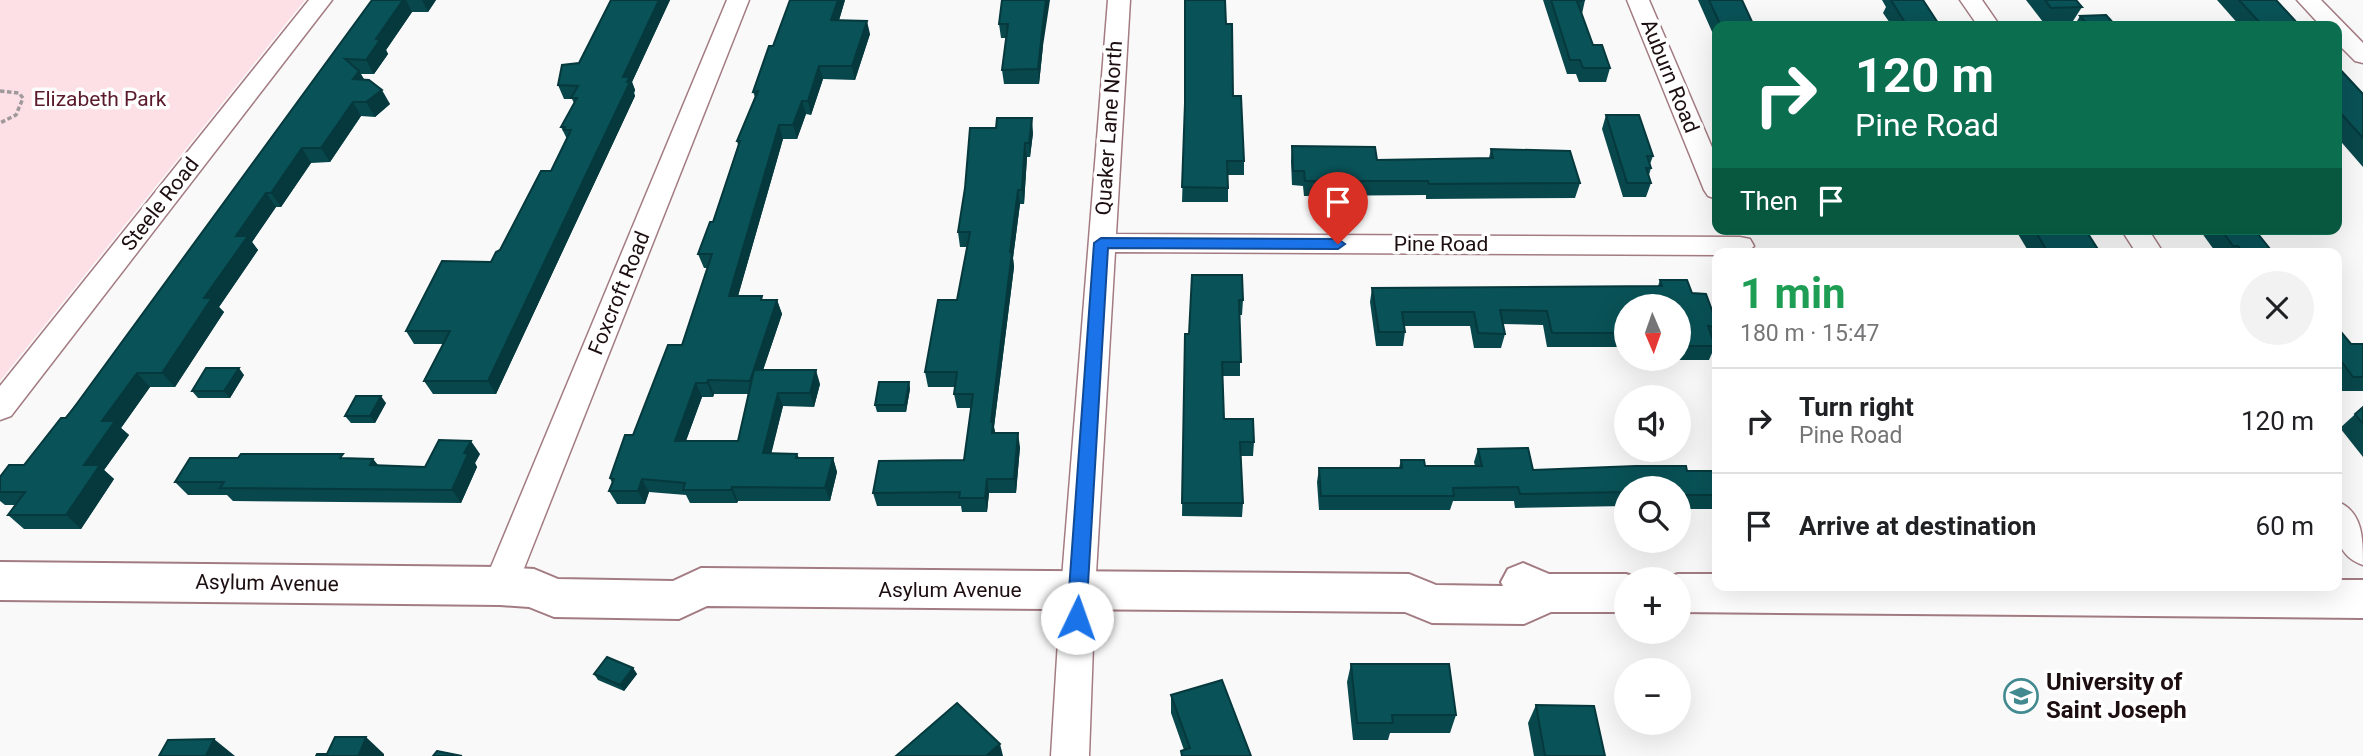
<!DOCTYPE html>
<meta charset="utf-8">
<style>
body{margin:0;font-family:Roboto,sans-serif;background:#f2f2f2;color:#202124;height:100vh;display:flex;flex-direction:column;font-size:26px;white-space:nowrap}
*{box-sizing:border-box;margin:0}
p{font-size:23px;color:#757577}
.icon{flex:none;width:38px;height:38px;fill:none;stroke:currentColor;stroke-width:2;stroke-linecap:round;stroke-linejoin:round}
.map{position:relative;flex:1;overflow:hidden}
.details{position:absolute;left:1712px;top:248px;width:630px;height:343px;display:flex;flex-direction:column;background:#fff;border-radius:14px;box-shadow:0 7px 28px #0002}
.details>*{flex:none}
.banner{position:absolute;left:1712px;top:21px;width:630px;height:214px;border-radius:14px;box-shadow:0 7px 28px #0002;background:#0b6e4f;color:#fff;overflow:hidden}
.needle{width:46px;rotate:178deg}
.buttons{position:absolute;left:1614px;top:294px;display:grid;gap:14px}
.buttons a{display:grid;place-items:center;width:77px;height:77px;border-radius:50%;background:#fff;box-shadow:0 7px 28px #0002;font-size:35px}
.pin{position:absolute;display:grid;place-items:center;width:60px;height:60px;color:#fff;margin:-72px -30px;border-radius:50% 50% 50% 0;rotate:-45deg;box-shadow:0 0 7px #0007}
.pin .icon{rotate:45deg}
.me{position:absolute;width:77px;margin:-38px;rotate:3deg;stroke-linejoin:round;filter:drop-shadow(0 0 5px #0008)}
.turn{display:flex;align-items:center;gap:24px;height:147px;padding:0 28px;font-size:32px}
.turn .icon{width:91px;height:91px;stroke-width:2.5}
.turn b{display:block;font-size:49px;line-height:60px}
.then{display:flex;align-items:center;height:66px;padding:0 28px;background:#0003;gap:14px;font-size:26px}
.round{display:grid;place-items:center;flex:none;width:74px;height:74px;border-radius:37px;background:#f2f2f2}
.headline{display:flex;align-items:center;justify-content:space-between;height:119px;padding:0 28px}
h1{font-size:42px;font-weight:700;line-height:52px;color:#1e9e55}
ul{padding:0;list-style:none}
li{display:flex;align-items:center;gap:21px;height:105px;padding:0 28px;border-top:2px solid #e0e0e0}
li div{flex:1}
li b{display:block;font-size:26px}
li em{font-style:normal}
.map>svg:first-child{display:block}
.green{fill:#fde0e5}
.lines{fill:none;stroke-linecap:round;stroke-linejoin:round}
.minor-casing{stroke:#a37b82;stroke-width:3}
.major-casing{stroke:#a37b82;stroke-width:4}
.path{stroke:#9f999a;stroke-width:3.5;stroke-dasharray:4.5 2.5;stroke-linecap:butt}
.minor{fill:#fff;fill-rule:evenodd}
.major{fill:#fff;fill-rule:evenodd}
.wall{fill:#08474b;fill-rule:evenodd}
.shaded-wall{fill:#06393d}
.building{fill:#095257;stroke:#06393d;stroke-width:2}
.route{fill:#1a73e8;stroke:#114b97;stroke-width:2}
.labels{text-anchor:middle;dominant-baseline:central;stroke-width:7;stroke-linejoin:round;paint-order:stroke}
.street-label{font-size:21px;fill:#1d0f11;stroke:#fff}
.park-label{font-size:21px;fill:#5b1a2c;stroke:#fff}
.near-poi-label{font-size:24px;font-weight:bold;fill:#1d0f11;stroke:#fff;text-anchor:start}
</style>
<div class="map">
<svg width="2363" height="756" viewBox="0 0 2363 756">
<rect width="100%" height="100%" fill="#f9f9f9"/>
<polygon class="green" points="0,0 305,0 0,381"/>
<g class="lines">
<g class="minor-casing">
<g id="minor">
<polygon points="309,0 332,0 11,416 0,420 0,386"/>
<polygon points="727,0 749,0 517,586 512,596 500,601 488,596 483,586"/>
<polygon points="1108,0 1130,0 1116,234 1740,237 1750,239 1754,246 1746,254 1717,255 1115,252 1095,591 1089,756 1051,756 1061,591"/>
<polygon points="1627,0 1649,0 1717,159 1717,199 1708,196 1704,190"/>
<polygon points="1960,0 1982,0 2000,26 1978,26"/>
<polygon points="2297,0 2321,0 2363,43 2363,63 2355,61 2336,42 2336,26 2321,26"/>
<polygon points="2121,229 2148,229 2164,254 2137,254"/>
<path d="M2336,501C2363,511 2363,538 2363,565C2333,555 2336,527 2336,501Z"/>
</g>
</g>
<g class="major-casing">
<g id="major">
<polygon points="0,562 500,567 534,569 558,579 673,581 701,568 1409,574 1436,585 1503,586 1501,582 1508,569 1523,563 1549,574 1626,574 1641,579 1626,579 1626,612 1551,612 1524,624 1432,623 1405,612 707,606 679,619 554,617 529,607 500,605 0,600"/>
<polygon points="1678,574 1717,574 1717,586 2336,586 2336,580 2363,580 2363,618 1678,612 1678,579 1663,579"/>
</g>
</g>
<polyline class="path" points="0,91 19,93 23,98 16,115 0,123"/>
<use href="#minor" class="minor"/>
<use href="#major" class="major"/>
</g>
<g class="wall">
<polygon points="372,0 436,0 428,12 412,12 386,50 388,54 374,74 361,74 364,79 390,104 375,117 361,116 330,162 311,163 281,207 276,207 252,242 258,250 219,307 224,312 175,387 150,387 121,428 129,435 104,470 114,479 81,529 24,529 8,515 15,505 5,505 0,501 0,477 24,465 78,402"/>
<polygon points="621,0 670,0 632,82 635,90 634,93 635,96 496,394 433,394 424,381 443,344 414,344 406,331 491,262 500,250 551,171 567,139 561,127 574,103 572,99 564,99 558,85 579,63"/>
<path d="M845,0L839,20L870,34L855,80L823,79L811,115L806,114L797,139H783L738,296L764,300H777L782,314L763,370L820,384L814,407L783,406L771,453L797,454L799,458H833L837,472L830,501H738L737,503H690L686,495L649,492L645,504H617L609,491L612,483L610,478L682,345L707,268H704L698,254L713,222L738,145L737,141L755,97L753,92L773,46ZM714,394H748L738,441H686L702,397H713Z"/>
<polygon points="1002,0 1043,46 1039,84 1004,84 1002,70 1006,38 1001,38 999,24"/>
<polygon points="1543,0 1585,0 1582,14 1593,45 1610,68 1606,82 1579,82 1576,74 1567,74"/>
<polygon points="1698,0 1742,0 1754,26 1717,26 1717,43"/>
<polygon points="1882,0 1923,0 1940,26 1892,26 1883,13 1886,7"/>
<polygon points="2026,0 2076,0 2082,7 2073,21 2043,22"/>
<polygon points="2217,0 2276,0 2300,26 2240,26"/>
<polygon points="2080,16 2116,26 2074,26"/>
<polygon points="1226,24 1233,96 1244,161 1244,175 1228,175 1228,202 1182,202 1185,104"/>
<polygon points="2336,65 2363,94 2363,167 2336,136"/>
<polygon points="1606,115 1653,156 1650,164 1651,168 1649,175 1651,183 1646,197 1623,197 1602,129"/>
<polygon points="1033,133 1030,157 1027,157 1024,204 1020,204 1013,258 1014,267 994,427 995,433 1020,447 1016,493 989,493 987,512 962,512 961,506 877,506 873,493 964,460 971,408 957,408 954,394 955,387 928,387 925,372 957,300 968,247 960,247 958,232"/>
<polygon points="1292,146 1377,160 1489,158 1491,149 1580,183 1575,198 1426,199 1426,195 1304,196 1303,186 1292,185 1291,161"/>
<polygon points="2015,229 2085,229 2101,254 2030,254"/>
<polygon points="2199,229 2254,229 2274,254 2217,254"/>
<polygon points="1192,275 1243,300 1242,315 1240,315 1240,376 1222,376 1224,419 1254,442 1253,456 1241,456 1243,503 1242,517 1182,516 1185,334 1189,334"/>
<polygon points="1660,280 1692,293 1717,324 1717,329 1712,338 1715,346 1709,360 1678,360 1678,306 1626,306 1626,332 1622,332 1617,347 1547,347 1543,325 1503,324 1505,334 1501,348 1474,348 1470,326 1404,326 1405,332 1403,346 1376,346 1370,302 1372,288 1658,286"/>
<polygon points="2336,326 2351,344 2363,344 2363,391 2338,391 2336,388"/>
<polygon points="244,375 230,398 198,398 192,391"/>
<polygon points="909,382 910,389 906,412 877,412 875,405"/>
<polygon points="386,403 375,423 351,423 345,416"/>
<polygon points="2363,407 2363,457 2340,428"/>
<polygon points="1478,449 1533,470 1717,471 1717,509 1678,509 1678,488 1626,488 1626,506 1515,508 1514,501 1453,501 1450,510 1319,510 1317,482 1319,468 1399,468 1401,460 1425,466 1475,466 1474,462"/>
<polygon points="480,454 475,463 477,467 461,503 233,501 227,495 188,495 175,482 346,458 373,459 378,465 425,467"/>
<polygon points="1351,664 1456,715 1450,733 1390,733 1388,740 1353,740 1347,682"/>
<polygon points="633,668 637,674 624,691 598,680 594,674"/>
<polygon points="1171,695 1251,756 1181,756 1181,751 1184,750 1171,713"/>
<polygon points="1536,705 1605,756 1534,756 1528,723"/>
</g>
<g class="shaded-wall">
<polygon points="403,0 406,0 412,12 386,50 388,54 374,74 366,60 376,39"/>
<polygon points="422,0 436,0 428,12"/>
<polygon points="659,0 670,0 632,82 635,90 634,93 635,96 496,394 488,381 623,77"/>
<polygon points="838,0 845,0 835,34 831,20"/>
<polygon points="1046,0 1050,0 1043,46 1039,84 1038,69 1042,32"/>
<polygon points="867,21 870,34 855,80 852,66"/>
<polygon points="819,66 823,79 811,115 808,101"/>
<polygon points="359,71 367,85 353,79"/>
<polygon points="382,90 390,104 375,117 366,102"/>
<polygon points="802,101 806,114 797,139 793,125"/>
<polygon points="353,102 361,116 330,162 321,148"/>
<polygon points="1032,118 1033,133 1030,157 1029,143"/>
<polygon points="779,125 783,139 734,310 729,296"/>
<polygon points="1025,143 1027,157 1024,204 1022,190"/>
<polygon points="302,148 311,163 281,207 271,193"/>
<polygon points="1018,190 1020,204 1013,258 1014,267 994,427 996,436 995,447 991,422 1010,252"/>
<polygon points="266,193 276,207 252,242 258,250 219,307 224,312 175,387 162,373 204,298 236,236"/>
<polygon points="777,300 782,314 755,394 750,381"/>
<polygon points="239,368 244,375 230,398 224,391"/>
<polygon points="816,370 820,384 814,407 810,393"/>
<polygon points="137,373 150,387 121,428 129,435 104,470 114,479 81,529 66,515 84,465 102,421"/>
<polygon points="708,380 714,394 713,397 707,383"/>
<polygon points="909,382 910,389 906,412 905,405"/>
<polygon points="696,383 702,397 681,454 675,441"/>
<polygon points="778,393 783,406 768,467 763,453"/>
<polygon points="381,396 386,403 375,423 370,416"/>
<polygon points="1018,433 1020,447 1016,493 1014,479"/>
<polygon points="471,441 480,454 475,463 477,467 461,503 452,490 464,453"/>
<polygon points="833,458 837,472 830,501 825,488"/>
<polygon points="373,459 383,472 370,465"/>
<polygon points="642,479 649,492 645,504 638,491"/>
<polygon points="987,479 989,493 987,512 985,498"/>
<polygon points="732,487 738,501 737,503 731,490"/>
<polygon points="633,668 637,674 624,691 620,685"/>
<polygon points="366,737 384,754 384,756 360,756 359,755"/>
<polygon points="214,739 235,756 206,756"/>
<polygon points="1000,744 1003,756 986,756"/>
</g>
<g class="building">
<polygon points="372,0 403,0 376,39 380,40 366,60 345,59 359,71 353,79 369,80 382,90 366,102 353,102 321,148 302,148 271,193 266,193 236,236 248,236 204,298 212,298 162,373 137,373 102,421 115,421 84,465 100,465 66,515 8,515 25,492 0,492 0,477 9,465 24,465 61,418 66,418 78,402"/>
<polygon points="611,0 659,0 623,77 630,77 627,82 630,82 488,381 424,381 450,331 406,331 442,261 491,262 496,252 500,250 541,171 551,171 571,130 564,130 565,127 561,127 577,98 571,98 578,86 558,85 562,65 579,63"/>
<polygon points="790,0 838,0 831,20 867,21 852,66 819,66 808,101 802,101 793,125 779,125 729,296 762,296 761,300 777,300 750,381 708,380 707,383 696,383 675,441 738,441 754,370 816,370 810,393 778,393 763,453 797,454 796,458 833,458 825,488 732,487 731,490 683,490 685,483 642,479 638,491 609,491 614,479 610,478 625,435 633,435 668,345 682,345 712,254 698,254 710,222 713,222 740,141 737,141 758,91 753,92 769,46 773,46"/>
<polygon points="1002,0 1046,0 1042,32 1038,69 1002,70 1008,24 999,24"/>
<polygon points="1185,0 1225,0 1226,24 1232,24 1233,96 1241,96 1244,161 1227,161 1228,188 1182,187 1185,103"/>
<polygon points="1551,0 1585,0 1577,1 1593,45 1602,45 1610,68 1583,68 1580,60 1570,60"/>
<polygon points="1709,0 1742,0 1754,26 1721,26"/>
<polygon points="1891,0 1923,0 1940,26 1907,26"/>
<polygon points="2045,0 2076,0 2082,7 2051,8"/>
<polygon points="2239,0 2276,0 2300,26 2257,26 2256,25 2262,25"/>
<polygon points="2106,15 2116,26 2089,26 2080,16"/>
<polygon points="2336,65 2363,94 2363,138 2336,108"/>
<polygon points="1606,115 1639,115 1653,156 1647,156 1651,168 1646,168 1651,183 1627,183"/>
<polygon points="997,118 1032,118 1029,143 1025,143 1022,190 1018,190 1010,252 1012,252 991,422 993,422 992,433 1018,433 1014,479 987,479 985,498 959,498 960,492 873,493 879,461 964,460 973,394 954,394 957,372 925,372 938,300 957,300 970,232 958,232 965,188 970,128 996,128"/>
<polygon points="1292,146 1375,147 1377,160 1493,158 1491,149 1570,151 1580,183 1429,184 1428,181 1305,181 1304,171 1293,171"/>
<polygon points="2034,229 2085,229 2101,254 2049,254"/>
<polygon points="2221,229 2254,229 2274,254 2244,254 2238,246 2233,246"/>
<polygon points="1192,275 1242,275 1243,300 1239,300 1241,362 1222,362 1224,419 1253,419 1254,442 1240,442 1243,503 1182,503 1185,334 1189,334"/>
<polygon points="1660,280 1687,280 1692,293 1706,294 1717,324 1717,327 1708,326 1715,346 1684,346 1678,329 1678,306 1626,306 1626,318 1618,318 1622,333 1552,333 1547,311 1500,310 1505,334 1478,333 1474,312 1402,312 1405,332 1379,332 1372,288 1662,286"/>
<polygon points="2336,326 2351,344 2363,344 2363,377 2353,377 2339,358 2336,358"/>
<polygon points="206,368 239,368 224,391 192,391"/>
<polygon points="879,382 909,382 905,405 875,405"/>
<polygon points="356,396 381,396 370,416 345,416"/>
<polygon points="2363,407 2363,424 2355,414"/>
<polygon points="439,440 471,441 464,453 468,454 452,490 220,488 224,482 175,482 190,458 238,458 241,454 343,454 340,458 373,459 370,465 425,467"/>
<polygon points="1528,448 1533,470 1636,466 1686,466 1687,471 1717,471 1717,495 1678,495 1678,488 1626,488 1626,492 1520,494 1518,487 1453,488 1454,496 1321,496 1319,468 1402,468 1401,460 1424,460 1425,466 1482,466 1478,449"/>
<polygon points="607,657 633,668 620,685 594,674"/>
<polygon points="1351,664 1449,664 1456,715 1392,715 1393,723 1357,723"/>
<polygon points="1222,680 1251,756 1182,756 1181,751 1190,748 1171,695"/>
<polygon points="957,703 1000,744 986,756 896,756"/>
<polygon points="1536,705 1594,706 1605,756 1545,756"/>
<polygon points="335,737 366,737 359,755 362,755 361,756 316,756 317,754 327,754"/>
<polygon points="214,739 206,756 159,756 168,740"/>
<polygon points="437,751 462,756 433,756"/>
</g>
<polygon class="route" points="1101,238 1338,239 1345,244 1338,249 1108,248 1086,618 1083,624 1077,626 1070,624 1067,618 1094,243"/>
<defs>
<g id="university-ring" transform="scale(1.75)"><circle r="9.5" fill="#fff" stroke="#428a90" stroke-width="1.5"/><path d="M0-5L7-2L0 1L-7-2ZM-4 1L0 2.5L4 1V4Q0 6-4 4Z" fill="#428a90"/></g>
</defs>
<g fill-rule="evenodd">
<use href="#university-ring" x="2021" y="696"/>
</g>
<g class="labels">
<g class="street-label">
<text transform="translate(1670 76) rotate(68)">Auburn Road</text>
<text transform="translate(1109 128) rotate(-86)">Quaker Lane North</text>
<text transform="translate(160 204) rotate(-52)">Steele Road</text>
<text x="1441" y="244">Pine Road</text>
<text transform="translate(619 293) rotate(-68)">Foxcroft Road</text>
<text transform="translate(267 583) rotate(1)">Asylum Avenue</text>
<text x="950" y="590">Asylum Avenue</text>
</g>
<g class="park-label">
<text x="100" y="99">Elizabeth Park</text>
</g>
<g class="near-poi-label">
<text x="2046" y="682">University of<tspan x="2046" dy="28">Saint Joseph</tspan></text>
</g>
</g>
</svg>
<div class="buttons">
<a><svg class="needle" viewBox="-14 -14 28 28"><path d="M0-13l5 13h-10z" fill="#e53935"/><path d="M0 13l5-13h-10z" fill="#757577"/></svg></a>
<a><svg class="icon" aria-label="sound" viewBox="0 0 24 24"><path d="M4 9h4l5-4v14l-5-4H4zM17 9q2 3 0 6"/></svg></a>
<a><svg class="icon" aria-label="search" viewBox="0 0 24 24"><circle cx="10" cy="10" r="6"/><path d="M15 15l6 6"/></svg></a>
<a>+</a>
<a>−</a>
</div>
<div class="pin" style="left:1338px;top:244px;background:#d93025"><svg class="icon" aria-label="arrive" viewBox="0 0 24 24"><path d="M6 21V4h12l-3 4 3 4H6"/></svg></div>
<svg class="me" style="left:1077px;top:618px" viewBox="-20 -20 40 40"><circle r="19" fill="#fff"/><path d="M0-13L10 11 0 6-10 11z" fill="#1a73e8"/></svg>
<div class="banner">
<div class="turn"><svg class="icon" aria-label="right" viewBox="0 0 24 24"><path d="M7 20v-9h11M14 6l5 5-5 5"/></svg><div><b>120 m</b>Pine Road</div></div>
<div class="then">Then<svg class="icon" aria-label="arrive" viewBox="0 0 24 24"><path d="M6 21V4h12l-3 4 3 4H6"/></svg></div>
</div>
<section class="details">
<div class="headline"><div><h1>1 min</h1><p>180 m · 15:47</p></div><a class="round"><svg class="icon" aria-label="close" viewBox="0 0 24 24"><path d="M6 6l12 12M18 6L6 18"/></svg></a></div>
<ul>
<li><svg class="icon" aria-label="right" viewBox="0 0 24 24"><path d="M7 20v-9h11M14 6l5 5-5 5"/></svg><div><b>Turn right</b><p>Pine Road</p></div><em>120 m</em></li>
<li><svg class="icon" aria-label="arrive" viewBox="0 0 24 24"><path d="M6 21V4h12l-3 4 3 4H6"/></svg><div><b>Arrive at destination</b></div><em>60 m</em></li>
</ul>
</section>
</div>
